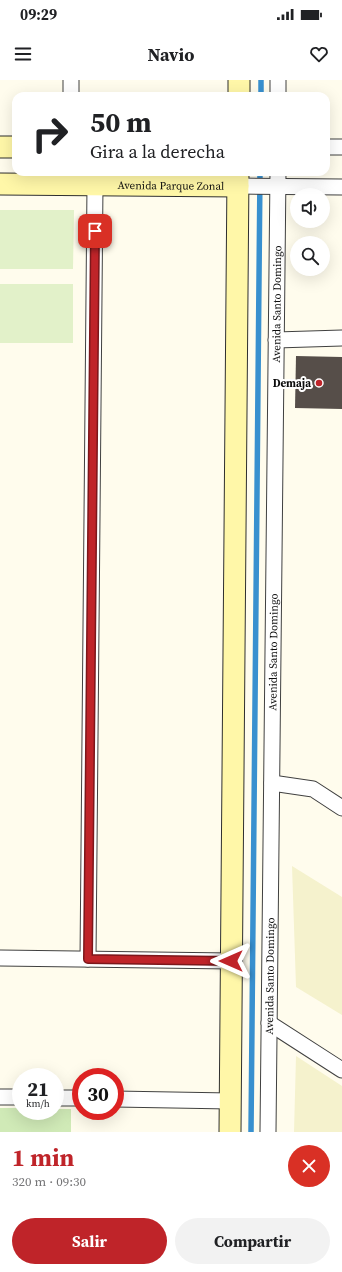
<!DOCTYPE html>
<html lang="es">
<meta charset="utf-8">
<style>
body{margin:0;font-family:"Source Serif 4",serif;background:#f2f2f2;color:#202124;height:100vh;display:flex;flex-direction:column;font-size:15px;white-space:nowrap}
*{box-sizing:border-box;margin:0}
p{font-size:13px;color:#757577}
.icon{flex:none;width:22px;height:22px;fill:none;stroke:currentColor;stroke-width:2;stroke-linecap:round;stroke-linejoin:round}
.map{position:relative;height:1052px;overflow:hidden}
.panel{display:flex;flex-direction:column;background:#fff;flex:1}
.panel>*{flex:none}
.banner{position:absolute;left:12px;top:12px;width:318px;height:84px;border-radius:12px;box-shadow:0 4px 16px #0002;background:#fff;color:#202124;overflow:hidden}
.buttons{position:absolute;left:290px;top:108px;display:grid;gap:8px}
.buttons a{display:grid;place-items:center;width:40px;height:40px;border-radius:50%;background:#fff;box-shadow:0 4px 16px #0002;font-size:20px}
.speed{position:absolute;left:12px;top:988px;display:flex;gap:8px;font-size:20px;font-weight:700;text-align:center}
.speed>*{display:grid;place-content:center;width:52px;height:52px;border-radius:50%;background:#fff;box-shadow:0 4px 16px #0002;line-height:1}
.speed small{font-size:10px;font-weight:400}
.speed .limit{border:6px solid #d22;background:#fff;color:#111}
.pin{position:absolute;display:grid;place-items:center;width:34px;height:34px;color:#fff;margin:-17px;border-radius:8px;box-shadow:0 2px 6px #0006}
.me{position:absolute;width:44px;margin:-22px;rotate:270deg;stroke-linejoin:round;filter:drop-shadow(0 0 3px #0008)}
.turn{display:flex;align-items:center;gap:14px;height:84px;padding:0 12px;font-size:18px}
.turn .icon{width:52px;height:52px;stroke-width:2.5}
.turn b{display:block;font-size:28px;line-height:34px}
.round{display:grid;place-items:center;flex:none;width:42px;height:42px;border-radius:21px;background:#f2f2f2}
.head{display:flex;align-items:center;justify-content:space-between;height:68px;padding:0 12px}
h1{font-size:24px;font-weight:700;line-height:30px;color:#bf2429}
.primary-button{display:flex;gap:8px;margin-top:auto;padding:8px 12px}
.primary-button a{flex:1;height:46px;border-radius:24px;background:#bf2429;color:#fff;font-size:16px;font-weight:700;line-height:46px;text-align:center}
.primary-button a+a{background:#f2f2f2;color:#202124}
.status{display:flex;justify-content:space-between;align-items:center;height:28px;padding:0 20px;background:#fff;direction:ltr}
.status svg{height:11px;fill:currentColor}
header{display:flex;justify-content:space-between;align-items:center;height:52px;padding:0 12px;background:#fff;font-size:18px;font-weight:700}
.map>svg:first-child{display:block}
.farmland{fill:#f5f2cd}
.green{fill:#d0eab7}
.pitch{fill:#e2f1c9}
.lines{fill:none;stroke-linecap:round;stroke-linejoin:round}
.stream{stroke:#3890cf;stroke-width:5.5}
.building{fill:#564e49}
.minor-casing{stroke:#404040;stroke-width:17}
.secondary-casing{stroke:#2f2f2f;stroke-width:23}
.minor{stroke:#fff;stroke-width:15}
.secondary{stroke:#fff7a8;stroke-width:21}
.route-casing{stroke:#7c171b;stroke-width:10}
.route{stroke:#bf2429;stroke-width:7}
.poi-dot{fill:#bf2429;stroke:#fff;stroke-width:1.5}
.labels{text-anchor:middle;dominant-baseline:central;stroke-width:4;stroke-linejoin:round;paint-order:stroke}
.street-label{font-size:11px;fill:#0d0d0d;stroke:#fff}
.poi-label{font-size:11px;font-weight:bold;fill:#0d0d0d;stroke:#fff;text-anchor:end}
</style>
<div class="status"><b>09:29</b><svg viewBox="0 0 49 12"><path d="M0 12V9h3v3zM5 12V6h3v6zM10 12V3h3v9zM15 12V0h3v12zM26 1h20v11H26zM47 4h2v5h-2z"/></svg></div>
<header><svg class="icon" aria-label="menu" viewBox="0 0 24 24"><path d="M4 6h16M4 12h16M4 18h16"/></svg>Navio<svg class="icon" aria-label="heart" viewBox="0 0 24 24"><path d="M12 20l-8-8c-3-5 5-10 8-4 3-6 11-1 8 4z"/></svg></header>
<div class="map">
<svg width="342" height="1052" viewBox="0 0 342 1052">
<rect width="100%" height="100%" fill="#fffced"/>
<g class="farmland">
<polygon points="292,786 342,817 342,935 296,907"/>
<polygon points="296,976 342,1006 342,1052 294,1052"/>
</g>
<polygon class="green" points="0,1028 21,1028 21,1031 55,1031 55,1029 71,1029 71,1052 0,1052"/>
<g class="pitch">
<polygon points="0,130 74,130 73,189 0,189"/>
<rect x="0" y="204" width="73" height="59"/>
</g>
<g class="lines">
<g class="stream">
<polyline points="261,16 261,0"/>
<polyline points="251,1052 260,92"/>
</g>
</g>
<polygon class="building" points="296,276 342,277 342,329 295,328"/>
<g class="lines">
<g class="minor-casing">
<g id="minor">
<polyline points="71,16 71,0"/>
<polyline points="278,16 278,0"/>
<polyline points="326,67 342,67"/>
<polyline points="238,106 342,107"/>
<polyline points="276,260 342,258"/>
<polyline points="272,703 313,709 342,728"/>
<polyline points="0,878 231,881"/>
<polyline points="88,879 95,105"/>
<polyline points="269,943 342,990"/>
<polyline points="0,1017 21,1017"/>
<polyline points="55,1018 81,1018"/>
<polyline points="115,1019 230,1021"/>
<path id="s1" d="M268,1052L278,92"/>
</g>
</g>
<g class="secondary-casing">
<g id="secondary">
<polyline points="239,16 239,0"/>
<polyline points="0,67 16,67"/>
<path id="s2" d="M0,104L238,106"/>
<polyline points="230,1052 238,92"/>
</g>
</g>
<use href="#minor" class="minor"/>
<use href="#secondary" class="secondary"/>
</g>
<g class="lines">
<g class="route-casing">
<polyline id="route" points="95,151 88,879 231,881"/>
</g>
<use href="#route" class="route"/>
</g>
<circle class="poi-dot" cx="319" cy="303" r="4"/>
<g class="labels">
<g class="street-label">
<text stroke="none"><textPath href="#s2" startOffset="171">Avenida Parque Zonal</textPath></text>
<text stroke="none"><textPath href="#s1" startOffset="828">Avenida Santo Domingo</textPath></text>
<text stroke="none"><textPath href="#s1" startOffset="480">Avenida Santo Domingo</textPath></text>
<text stroke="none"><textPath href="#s1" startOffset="156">Avenida Santo Domingo</textPath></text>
</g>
<g class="poi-label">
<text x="311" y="303">Demaja</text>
</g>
</g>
</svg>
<div class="buttons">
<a><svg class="icon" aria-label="sound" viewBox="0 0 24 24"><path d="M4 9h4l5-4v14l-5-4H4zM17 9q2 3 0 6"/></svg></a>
<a><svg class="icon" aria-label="search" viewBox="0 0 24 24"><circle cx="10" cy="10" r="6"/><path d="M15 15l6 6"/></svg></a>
</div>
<div class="speed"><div>21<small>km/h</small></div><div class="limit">30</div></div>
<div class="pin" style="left:95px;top:151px;background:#d93025"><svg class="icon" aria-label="arrive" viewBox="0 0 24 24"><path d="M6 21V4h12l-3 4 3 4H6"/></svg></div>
<svg class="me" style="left:231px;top:881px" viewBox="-20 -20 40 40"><path d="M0-17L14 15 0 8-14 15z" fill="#bf2429" stroke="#fff" stroke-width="4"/></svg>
<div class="banner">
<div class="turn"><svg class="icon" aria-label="right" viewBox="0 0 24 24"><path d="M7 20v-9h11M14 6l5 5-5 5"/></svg><div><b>50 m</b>Gira a la derecha</div></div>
</div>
</div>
<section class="panel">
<div class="head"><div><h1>1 min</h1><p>320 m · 09:30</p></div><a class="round" style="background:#d93025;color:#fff"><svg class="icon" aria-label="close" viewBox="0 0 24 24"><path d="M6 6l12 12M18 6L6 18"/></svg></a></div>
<div class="primary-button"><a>Salir</a><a>Compartir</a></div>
</section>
